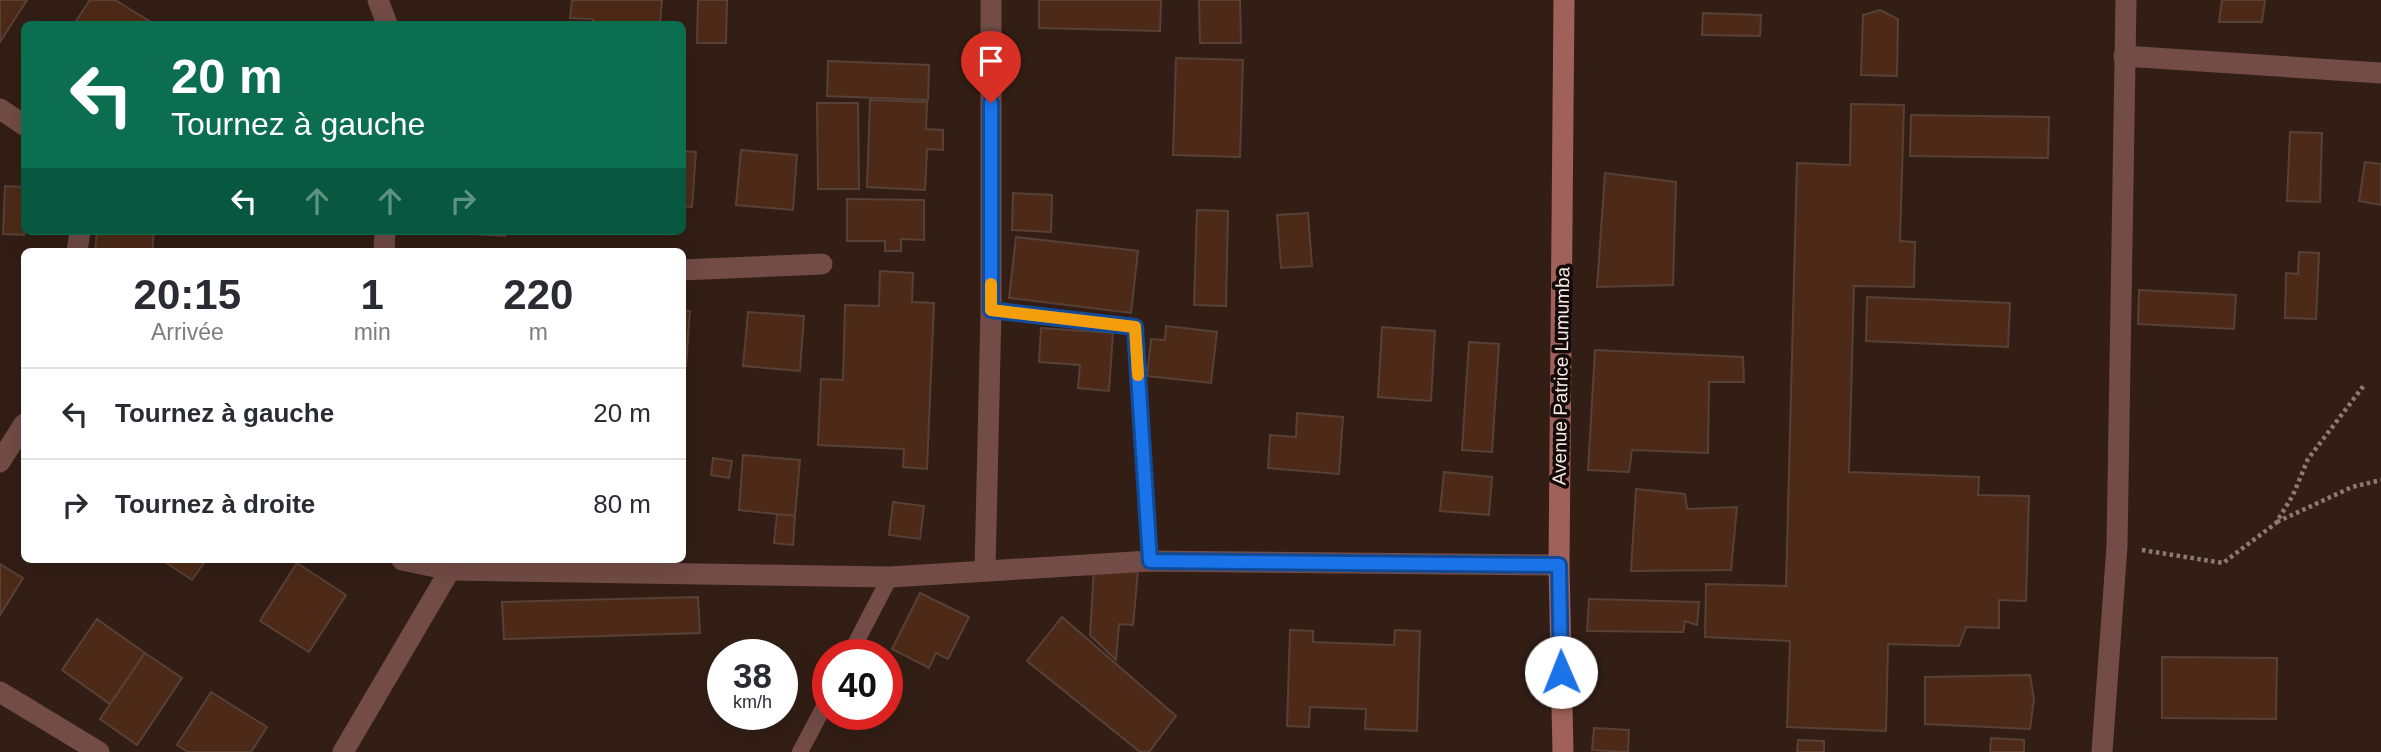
<!DOCTYPE html>
<html lang="fr">
<meta charset="utf-8">
<style>
body{margin:0;font-family:Arial,sans-serif;background:#f7f7f7;color:#2b2b33;height:100vh;display:flex;flex-direction:column;font-size:26px;white-space:nowrap}
*{box-sizing:border-box;margin:0}
p{font-size:23px;color:#7c7c81}
.icon{flex:none;width:38px;height:38px;fill:none;stroke:currentColor;stroke-width:2;stroke-linecap:round;stroke-linejoin:round}
.map{position:relative;flex:1;overflow:hidden}
.panel{position:absolute;left:21px;top:248px;width:665px;height:315px;display:flex;flex-direction:column;background:#fff;border-radius:10px;box-shadow:0 7px 28px #0002}
.panel>*{flex:none}
.guide{position:absolute;left:21px;top:21px;width:665px;height:214px;border-radius:10px;box-shadow:0 7px 28px #0002;background:#0b6e4f;color:#fff;overflow:hidden}
.speed{position:absolute;left:707px;top:639px;display:flex;gap:14px;font-size:35px;font-weight:700;text-align:center}
.speed>*{display:grid;place-content:center;width:91px;height:91px;border-radius:50%;background:#fff;box-shadow:0 7px 28px #0002;line-height:1}
.speed small{font-size:18px;font-weight:400}
.speed .limit{border:10px solid #d22;background:#fff;color:#111}
.pin{position:absolute;display:grid;place-items:center;width:60px;height:60px;color:#fff;margin:-72px -30px;border-radius:50% 50% 50% 0;rotate:-45deg;box-shadow:0 0 7px #0007}
.pin .icon{rotate:45deg}
.me{position:absolute;width:77px;margin:-38px;rotate:359deg;stroke-linejoin:round;filter:drop-shadow(0 0 5px #0008)}
.turn{display:flex;align-items:center;gap:24px;height:147px;padding:0 35px;font-size:32px}
.turn .icon{width:91px;height:91px;stroke-width:2.5}
.turn b{display:block;font-size:49px;line-height:60px}
.lanes{display:flex;align-items:center;height:66px;padding:0 35px;background:#0003;justify-content:center;gap:35px;direction:ltr}
.lanes .off{opacity:.35}
.eta{display:flex;justify-content:space-evenly;align-items:center;height:119px;text-align:center}
.eta b{font-size:42px;font-weight:700;line-height:49px}
ul{padding:0;list-style:none}
li{display:flex;align-items:center;gap:21px;height:91px;padding:0 35px;border-top:2px solid #e1e1e2}
li div{flex:1}
li b{display:block;font-size:26px}
li em{font-style:normal}
.map>svg:first-child{display:block}
.building{fill:#4d2a17;stroke:#574136;stroke-width:2}
.lines{fill:none;stroke-linecap:round;stroke-linejoin:round}
.path{stroke:#8c7b74;stroke-width:4.5;stroke-dasharray:3.5 3.5;stroke-linecap:butt}
.lane{stroke:#734c47;stroke-width:16}
.street{stroke:#734c47;stroke-width:21}
.secondary{stroke:#9f615a;stroke-width:21}
.route-casing{stroke:#114b97;stroke-width:18}
.route{stroke:#1a73e8;stroke-width:12}
.slow{stroke:#f59e0b;stroke-width:12}
.labels{text-anchor:middle;dominant-baseline:central;stroke-width:7;stroke-linejoin:round;paint-order:stroke}
.street-label{font-size:19px;fill:#f7e9e3;stroke:#130a07}
</style>
<div class="map">
<svg width="2381" height="752" viewBox="0 0 2381 752">
<rect width="100%" height="100%" fill="#321e15"/>
<g class="building">
<polygon points="0,0 27,0 0,42"/>
<polygon points="90,0 115,0 154,24 74,24"/>
<polygon points="572,0 662,0 660,24 593,24 593,19 570,18"/>
<polygon points="698,0 727,0 726,43 697,43"/>
<polygon points="1039,0 1161,0 1160,31 1039,28"/>
<polygon points="1199,0 1240,0 1241,43 1200,43"/>
<polygon points="2222,0 2265,0 2262,22 2219,22"/>
<polygon points="1880,10 1898,19 1897,76 1861,75 1863,15"/>
<polygon points="1703,13 1761,15 1760,36 1702,35"/>
<polygon points="1176,58 1243,60 1240,157 1173,155"/>
<polygon points="828,61 929,65 928,100 827,96"/>
<polygon points="870,100 927,102 926,129 943,130 943,150 927,149 925,190 867,187"/>
<polygon points="817,103 858,103 859,189 818,189"/>
<polygon points="1851,104 1904,105 1900,241 1915,242 1914,287 1854,286 1849,472 1979,477 1978,495 2029,496 2026,601 1999,600 1999,628 1966,627 1959,646 1888,644 1886,731 1787,727 1790,641 1705,637 1706,584 1786,586 1797,163 1850,165"/>
<polygon points="1911,115 2049,117 2048,158 1910,156"/>
<polygon points="2290,132 2322,133 2320,202 2287,201"/>
<polygon points="741,150 797,155 793,210 736,205"/>
<polygon points="682,151 696,152 692,207 682,206"/>
<polygon points="2365,162 2381,164 2381,205 2359,201"/>
<polygon points="1605,173 1676,182 1673,285 1597,287"/>
<polygon points="5,186 24,187 24,235 3,234"/>
<polygon points="1013,193 1052,195 1051,232 1012,230"/>
<polygon points="847,199 924,200 924,240 901,239 901,251 885,251 885,241 847,241"/>
<polygon points="1197,210 1228,211 1226,306 1194,305"/>
<polygon points="1308,213 1312,266 1281,268 1277,215"/>
<polygon points="97,231 154,231 152,252 95,252"/>
<polygon points="426,231 505,231 505,236"/>
<polygon points="1016,237 1138,251 1131,313 1009,298"/>
<polygon points="2299,252 2319,253 2316,319 2285,318 2286,273 2298,274"/>
<polygon points="880,271 913,273 912,302 934,303 927,469 903,467 904,449 818,445 821,379 843,380 845,305 879,306"/>
<polygon points="2139,290 2236,295 2234,329 2138,324"/>
<polygon points="1867,297 2010,303 2008,347 1866,341"/>
<polygon points="682,310 690,311 686,366 682,366"/>
<polygon points="748,312 804,316 800,371 743,366"/>
<polygon points="1166,326 1217,332 1211,383 1147,376 1151,339 1165,340"/>
<polygon points="1382,327 1435,331 1431,401 1378,397"/>
<polygon points="1041,328 1113,333 1109,391 1078,388 1080,365 1039,362"/>
<polygon points="1469,342 1499,344 1492,452 1462,450"/>
<polygon points="1595,350 1743,357 1744,382 1709,382 1708,453 1632,450 1629,472 1588,470"/>
<polygon points="1297,413 1343,417 1339,474 1268,468 1270,435 1296,437"/>
<polygon points="743,455 800,460 795,516 739,510"/>
<polygon points="713,458 732,461 729,478 711,475"/>
<polygon points="1444,472 1492,477 1489,515 1440,511"/>
<polygon points="1636,489 1685,494 1687,509 1737,507 1731,570 1631,571"/>
<polygon points="893,502 924,506 920,539 889,535"/>
<polygon points="777,514 795,516 793,545 774,543"/>
<polygon points="162,560 206,560 192,580"/>
<polygon points="297,563 346,595 309,652 260,621"/>
<polygon points="0,564 23,578 0,615"/>
<polygon points="1094,567 1138,571 1133,625 1119,624 1116,660 1090,635"/>
<polygon points="920,593 969,617 948,659 936,653 929,668 892,649"/>
<polygon points="698,597 700,633 504,639 502,602"/>
<polygon points="1589,599 1699,602 1697,625 1685,621 1683,632 1587,631"/>
<polygon points="1062,617 1176,716 1149,752 1140,752 1027,661"/>
<polygon points="97,619 145,653 110,704 62,670"/>
<polygon points="1290,630 1313,631 1313,642 1394,645 1395,630 1420,631 1417,731 1365,729 1366,709 1310,707 1309,727 1287,726"/>
<polygon points="145,653 182,678 137,745 100,719"/>
<polygon points="2162,657 2277,658 2276,719 2162,718"/>
<polygon points="2030,675 2034,699 2030,729 1925,724 1925,677"/>
<polygon points="211,692 267,727 251,752 188,752 177,745"/>
<polygon points="1594,728 1629,730 1628,752 1592,750"/>
<polygon points="1991,738 2024,740 2024,752 1990,752"/>
<polygon points="1798,740 1824,741 1824,752 1797,752"/>
</g>
<g class="lines">
<g class="path">
<polyline points="2277,522 2352,487 2381,480"/>
<polyline points="2142,550 2223,563 2276,523 2293,495 2308,459 2365,384"/>
</g>
<g class="lane">
<polyline points="991,310 1135,327 1150,561"/>
<polyline points="850,654 890,577"/>
<polyline points="800,752 828,699"/>
</g>
<g class="street">
<polyline points="378,0 387,24"/>
<polyline points="2124,56 2381,73"/>
<polyline points="0,109 24,125"/>
<polyline points="77,252 80,231"/>
<polyline points="384,252 385,231"/>
<polyline points="682,270 822,264"/>
<polyline points="0,462 24,424"/>
<polyline points="402,560 450,570 890,577 1150,561 1559,565"/>
<polyline points="985,570 991,310 991,0"/>
<polyline points="0,692 99,752"/>
<polyline points="343,752 450,570"/>
<polyline points="2102,752 2117,546 2126,0"/>
</g>
<polyline class="secondary" points="1563,752 1559,565 1564,0"/>
</g>
<g class="lines">
<g class="route-casing">
<polyline id="route" points="991,103 991,310 1135,327 1150,561 1559,565 1561,672"/>
</g>
<use href="#route" class="route"/>
<polyline class="slow" points="991,284 991,310 1135,327 1138,375"/>
</g>
<g class="labels">
<g class="street-label">
<text transform="translate(1561 376) rotate(-89)">Avenue Patrice Lumumba</text>
</g>
</g>
</svg>
<div class="speed"><div>38<small>km/h</small></div><div class="limit">40</div></div>
<div class="pin" style="left:991px;top:103px;background:#d93025"><svg class="icon" aria-label="arrive" viewBox="0 0 24 24"><path d="M6 21V4h12l-3 4 3 4H6"/></svg></div>
<svg class="me" style="left:1561px;top:672px" viewBox="-20 -20 40 40"><circle r="19" fill="#fff"/><path d="M0-13L10 11 0 6-10 11z" fill="#1a73e8"/></svg>
<div class="guide">
<div class="turn"><svg class="icon" aria-label="left" viewBox="0 0 24 24"><path d="M17 20v-9H6M10 6l-5 5 5 5"/></svg><div><b>20 m</b>Tournez à gauche</div></div>
<div class="lanes"><svg class="icon" aria-label="left" viewBox="0 0 24 24"><path d="M17 20v-9H6M10 6l-5 5 5 5"/></svg><svg class="icon off" aria-label="ahead" viewBox="0 0 24 24"><path d="M12 20V5M6 11l6-6 6 6"/></svg><svg class="icon off" aria-label="ahead" viewBox="0 0 24 24"><path d="M12 20V5M6 11l6-6 6 6"/></svg><svg class="icon off" aria-label="right" viewBox="0 0 24 24"><path d="M7 20v-9h11M14 6l5 5-5 5"/></svg></div>
</div>
<section class="panel">
<div class="eta">
<div><b>20:15</b><p>Arrivée</p></div>
<div><b>1</b><p>min</p></div>
<div><b>220</b><p>m</p></div>
</div>
<ul>
<li><svg class="icon" aria-label="left" viewBox="0 0 24 24"><path d="M17 20v-9H6M10 6l-5 5 5 5"/></svg><div><b>Tournez à gauche</b></div><em>20 m</em></li>
<li><svg class="icon" aria-label="right" viewBox="0 0 24 24"><path d="M7 20v-9h11M14 6l5 5-5 5"/></svg><div><b>Tournez à droite</b></div><em>80 m</em></li>
</ul>
</section>
</div>
